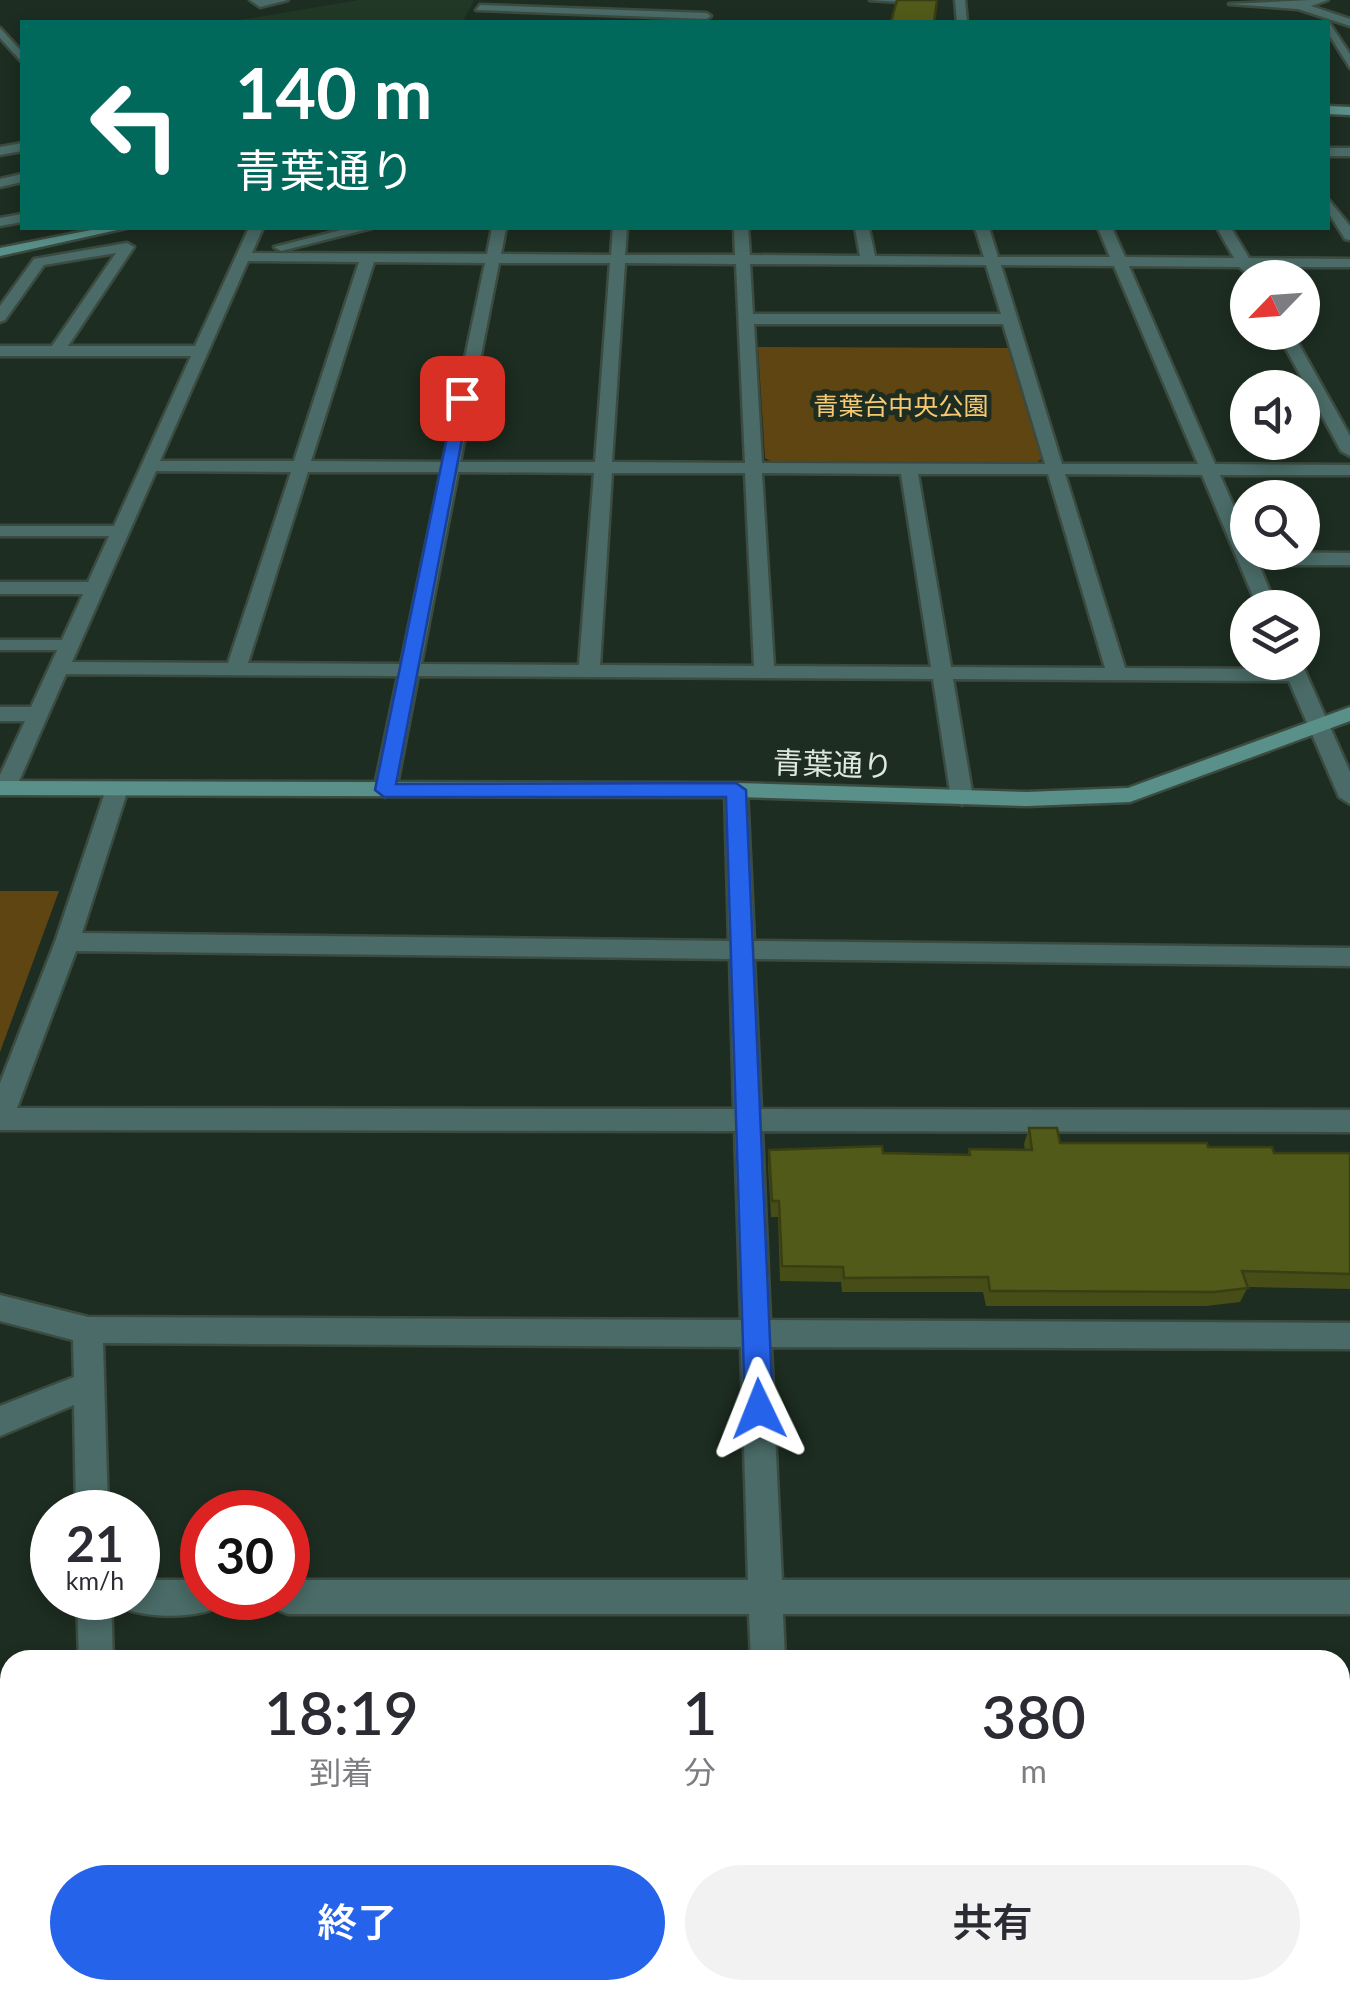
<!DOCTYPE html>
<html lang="ja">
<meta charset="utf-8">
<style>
body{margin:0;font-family:Lato,"Noto Sans JP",sans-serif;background:#f2f2f3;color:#2b2b33;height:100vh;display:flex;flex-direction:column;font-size:38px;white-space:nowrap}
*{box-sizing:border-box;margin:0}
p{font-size:32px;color:#7c7c81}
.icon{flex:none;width:55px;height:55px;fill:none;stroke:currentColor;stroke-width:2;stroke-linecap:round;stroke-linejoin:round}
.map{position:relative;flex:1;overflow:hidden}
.panel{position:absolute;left:0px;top:1650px;width:1350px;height:350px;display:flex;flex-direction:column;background:#fff;border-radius:30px 30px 0 0;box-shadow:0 5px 15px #0003}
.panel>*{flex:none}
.banner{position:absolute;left:20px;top:20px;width:1310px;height:210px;border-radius:0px;box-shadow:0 5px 15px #0003;background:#00695c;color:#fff;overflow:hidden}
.needle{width:65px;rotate:245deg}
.controls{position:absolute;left:1230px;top:260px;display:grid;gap:20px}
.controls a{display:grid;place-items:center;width:90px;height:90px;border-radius:50%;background:#fff;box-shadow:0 5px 15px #0003;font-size:50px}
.speed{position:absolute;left:30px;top:1490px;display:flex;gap:20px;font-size:50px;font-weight:700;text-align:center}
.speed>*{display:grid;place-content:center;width:130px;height:130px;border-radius:50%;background:#fff;box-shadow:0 5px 15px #0003;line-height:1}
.speed small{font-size:25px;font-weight:400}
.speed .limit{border:15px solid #d22;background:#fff;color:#111}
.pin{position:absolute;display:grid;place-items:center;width:85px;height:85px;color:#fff;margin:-42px;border-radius:20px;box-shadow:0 5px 15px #0006}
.me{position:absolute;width:110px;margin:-55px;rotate:358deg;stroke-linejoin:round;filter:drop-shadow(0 0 8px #0008)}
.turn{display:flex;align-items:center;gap:35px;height:210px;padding:0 50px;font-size:45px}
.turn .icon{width:130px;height:130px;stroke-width:2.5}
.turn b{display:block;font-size:70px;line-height:85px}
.eta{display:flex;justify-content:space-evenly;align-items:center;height:170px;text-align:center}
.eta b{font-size:60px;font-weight:600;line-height:70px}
.action{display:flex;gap:20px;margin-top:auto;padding:20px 50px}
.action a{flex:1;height:115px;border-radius:60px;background:#2563eb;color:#fff;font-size:40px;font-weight:600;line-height:115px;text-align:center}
.action a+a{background:#f2f2f3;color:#2b2b33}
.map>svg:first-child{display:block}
.built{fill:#223827}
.green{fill:#5e4511}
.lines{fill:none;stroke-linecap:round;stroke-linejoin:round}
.lane-casing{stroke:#3c4b40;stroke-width:5}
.street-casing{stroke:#3c4b40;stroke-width:5}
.secondary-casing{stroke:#3c4b40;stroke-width:5}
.lane{fill:#4a6b67;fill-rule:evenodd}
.street{fill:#4a6b67;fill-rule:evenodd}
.secondary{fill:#59918a;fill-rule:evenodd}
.wall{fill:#474d16}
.building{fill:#525a19;stroke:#393f12;stroke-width:2.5}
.route{fill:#2563eb;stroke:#184099;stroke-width:2.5}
.labels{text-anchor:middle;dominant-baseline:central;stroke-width:10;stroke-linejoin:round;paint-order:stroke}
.far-park-label{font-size:25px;fill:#f8c972;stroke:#1d2d21}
.street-label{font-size:30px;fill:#dee8e0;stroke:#1d2d21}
</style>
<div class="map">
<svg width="1350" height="2000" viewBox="0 0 1350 2000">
<rect width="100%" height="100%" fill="#1d2d21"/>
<polygon class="built" points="359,0 474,0 464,19 468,22 228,22"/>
<g class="green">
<polygon points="758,347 1008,348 1043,458 1034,464 772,462 765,458"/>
<polygon points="0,891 59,891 0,1052"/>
</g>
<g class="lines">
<g class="lane-casing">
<g id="lane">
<polygon points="870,0 919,0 915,3"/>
<polygon points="0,640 69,640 77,645 69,650 0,650"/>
</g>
</g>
<g class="street-casing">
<g id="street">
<polygon points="250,0 288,0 260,7"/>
<polygon points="955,0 965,0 967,22 957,22"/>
<polygon points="1310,0 1328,0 1311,6 1350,19 1350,26 1298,9 1229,4"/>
<polygon points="480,5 706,13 711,16 706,19 476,10"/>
<polygon points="1328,21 1350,54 1350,68 1328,33 1328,22 1324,22"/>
<polygon points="0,28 22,52 22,62 0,38"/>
<polygon points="22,143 22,151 0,155 0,147"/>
<rect x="1328" y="148" width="22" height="8"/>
<polygon points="22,174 22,182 0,187 0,179"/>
<polygon points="1328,199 1350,226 1350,240 1345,239 1328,212"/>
<polygon points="22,214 22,222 0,226 0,218"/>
<path d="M249,228H263L252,253L487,254L492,228H506L501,254L611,255L613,228H627L625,255H735L734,228H748L750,255L860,256L855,228H869L875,256L984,257L975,228H989L998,257H1110L1098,228H1112L1125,257L1234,258L1217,228H1231L1249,258L1350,259V267H1254L1256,271L1249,275L1239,267L1129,266L1215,464L1350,465V475H1220L1248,539V552L1350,553V565H1259L1277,608H1258L1202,475L1065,474L1125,668L1284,669L1281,662H1301L1350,772V804L1339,797L1289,681L953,679L973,798L962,805L951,798L933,679L418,676L396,790L385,797L374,790L398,676L66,674L16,788L13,793L0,794V775L25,721H0V707H31L83,594H0V582H88L109,536H0V526H114L191,356H0V346H52L116,253L44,265L5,320L0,322V306L34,259L127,243L134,247L68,346H195ZM248,261L359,262L294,461H160ZM374,262L485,263L443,462L311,461ZM499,263H610L595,462H460ZM625,263L736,264L745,463L612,462ZM750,264L986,265L1001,314H753ZM1001,265L1114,266L1198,464H1062ZM754,324H1003L1045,464L762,463ZM156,471L291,472L228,663L72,662ZM308,472H441L401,664L248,663ZM458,472L594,473L579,665L421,664ZM612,473H745L754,666L600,665ZM762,473L901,474L931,667L774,666ZM918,474H1048L1105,668L951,667Z"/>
<polygon points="349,228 372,228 281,251 274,247"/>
<polygon points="1277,332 1292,332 1350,436 1350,456 1341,451"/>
<path d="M117,782L128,789L82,933L729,941L725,790L736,783L747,790L754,941L1350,948V966L754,959L761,1109L1350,1110V1132L762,1131L770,1320L1350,1323V1349L771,1347L782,1580H1350V1614H783L785,1660H751L749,1614H288L276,1609L271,1598H288V1580H748L741,1347L103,1343L108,1512H76L74,1405L0,1436V1406L74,1377L73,1340L0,1321V1295L88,1317L741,1320L735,1131L0,1130V1083L55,942L106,789ZM76,951L730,959L734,1109L17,1108Z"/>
<path d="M138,1580H202V1598H219L214,1609C191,1618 149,1618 126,1609L121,1598H138Z"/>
<polygon points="77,1598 111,1598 113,1660 79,1660"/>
<rect x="1340" y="1913" width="10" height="38"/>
</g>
</g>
<g class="secondary-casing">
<g id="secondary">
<polygon points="1328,106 1350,107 1350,115 1328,114"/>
<polygon points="101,228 126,228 0,256 0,248"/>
<polygon points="1350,707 1350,721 1130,802 1027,806 736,797 0,795 0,781 736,783 1027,792 1128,788"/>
</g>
</g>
<use href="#lane" class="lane"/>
<use href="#street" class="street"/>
<use href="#secondary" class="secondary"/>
</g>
<polygon class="wall" points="1029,1128 1060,1143 1208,1147 1274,1153 1350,1153 1350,1289 1248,1287 1240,1302 1206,1306 986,1306 983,1292 842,1292 841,1282 780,1281 778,1217 771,1217 768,1166 769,1150 968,1154 969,1149 1025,1150 1024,1144"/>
<g class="building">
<polygon points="897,0 937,0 934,22 891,22"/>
<polygon points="1029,1128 1057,1128 1060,1143 1207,1143 1208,1147 1272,1147 1274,1153 1350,1153 1350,1274 1242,1271 1248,1288 1214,1292 990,1291 988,1277 844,1278 843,1267 782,1266 779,1201 772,1201 769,1150 882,1146 883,1153 970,1155 969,1149 1032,1150"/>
</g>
<polygon class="route" points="462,393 470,398 396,784 736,783 746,790 773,1409 769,1418 759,1422 749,1418 745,1409 726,797 384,797 375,790 455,398"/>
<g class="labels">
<g class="far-park-label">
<text x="901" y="405">青葉台中央公園</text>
</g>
<g class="street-label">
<text transform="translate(833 763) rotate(2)">青葉通り</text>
</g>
</g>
</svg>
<div class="controls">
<a><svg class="needle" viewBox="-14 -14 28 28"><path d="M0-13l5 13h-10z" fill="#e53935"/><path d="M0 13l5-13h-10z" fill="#7c7c81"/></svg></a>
<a><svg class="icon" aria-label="sound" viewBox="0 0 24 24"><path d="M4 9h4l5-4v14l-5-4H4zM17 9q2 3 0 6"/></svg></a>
<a><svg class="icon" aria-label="search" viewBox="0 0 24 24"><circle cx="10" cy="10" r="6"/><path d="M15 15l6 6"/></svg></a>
<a><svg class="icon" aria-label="layers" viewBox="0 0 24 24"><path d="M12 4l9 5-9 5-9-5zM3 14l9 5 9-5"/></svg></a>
</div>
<div class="speed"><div>21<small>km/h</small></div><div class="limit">30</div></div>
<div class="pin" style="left:462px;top:398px;background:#d93025"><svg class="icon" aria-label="arrive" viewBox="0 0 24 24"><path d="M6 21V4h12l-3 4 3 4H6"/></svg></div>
<svg class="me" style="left:759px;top:1409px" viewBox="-20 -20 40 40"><path d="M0-17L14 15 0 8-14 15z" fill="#2563eb" stroke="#fff" stroke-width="4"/></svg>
<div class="banner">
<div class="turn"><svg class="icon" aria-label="left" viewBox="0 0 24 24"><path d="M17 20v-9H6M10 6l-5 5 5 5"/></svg><div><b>140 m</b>青葉通り</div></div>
</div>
<section class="panel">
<div class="eta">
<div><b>18:19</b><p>到着</p></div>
<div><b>1</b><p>分</p></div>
<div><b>380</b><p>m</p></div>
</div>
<div class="action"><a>終了</a><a>共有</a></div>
</section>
</div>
